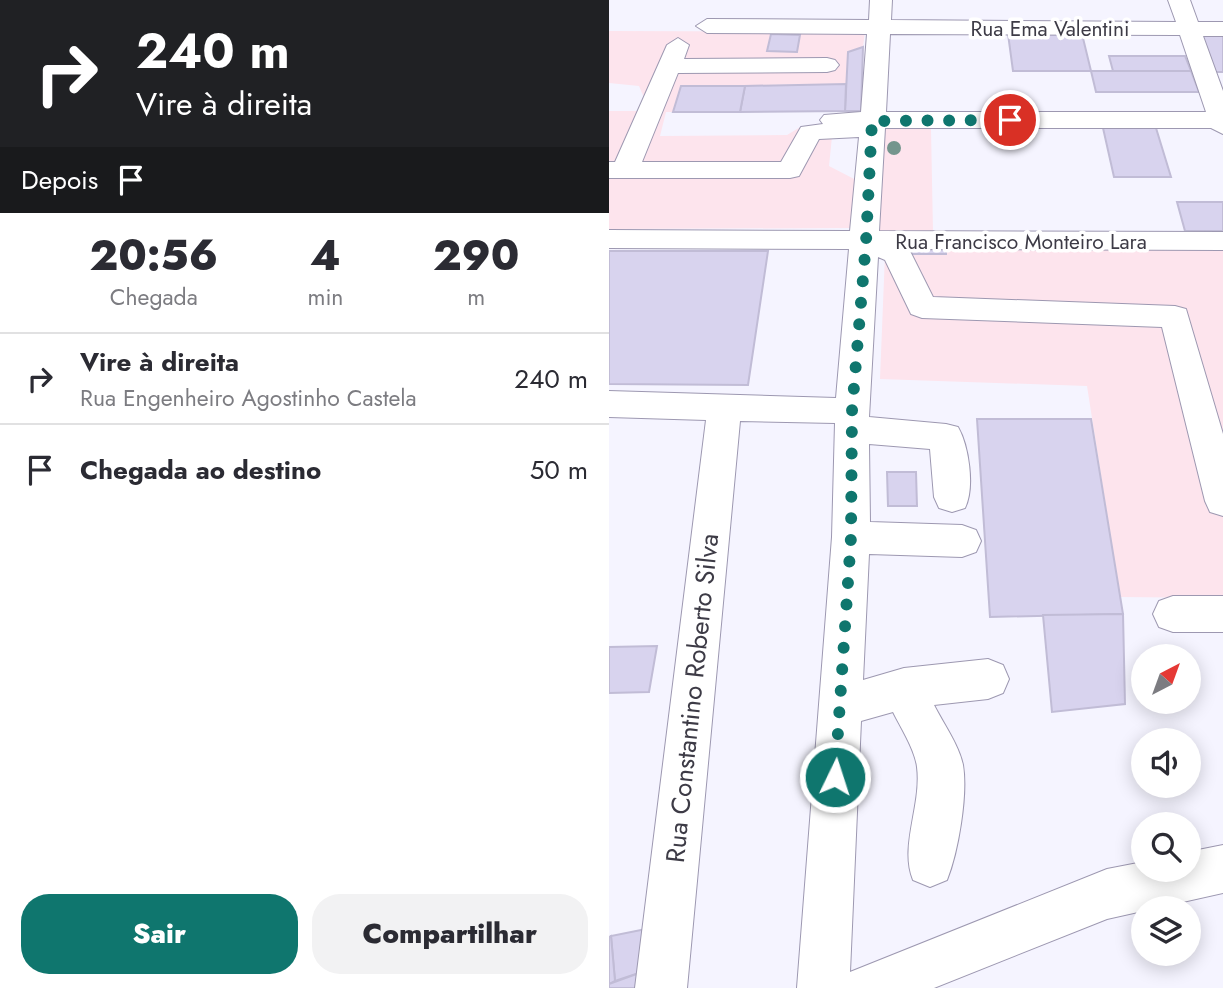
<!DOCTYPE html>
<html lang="pt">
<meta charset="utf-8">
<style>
body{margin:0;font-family:Jost,sans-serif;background:#f2f2f3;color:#2b2b33;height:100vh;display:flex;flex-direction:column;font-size:26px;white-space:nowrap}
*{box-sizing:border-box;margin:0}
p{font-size:23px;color:#7c7c81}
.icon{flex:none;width:38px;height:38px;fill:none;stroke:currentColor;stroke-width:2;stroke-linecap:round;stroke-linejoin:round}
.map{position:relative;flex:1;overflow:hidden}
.side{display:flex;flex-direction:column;background:#fff;width:609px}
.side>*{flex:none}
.guide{background:#202124;color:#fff;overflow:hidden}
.needle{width:46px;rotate:41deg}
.buttons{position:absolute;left:522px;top:644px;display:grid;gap:14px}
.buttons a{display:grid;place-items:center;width:70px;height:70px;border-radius:50%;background:#fff;box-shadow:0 4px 18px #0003;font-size:35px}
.pin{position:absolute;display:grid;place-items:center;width:60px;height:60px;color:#fff;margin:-30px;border:4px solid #fff;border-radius:50%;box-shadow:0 2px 7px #0007}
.me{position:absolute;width:77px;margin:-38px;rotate:4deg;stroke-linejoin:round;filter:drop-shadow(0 0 5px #0008)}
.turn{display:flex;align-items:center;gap:24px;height:147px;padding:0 21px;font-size:32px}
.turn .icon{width:91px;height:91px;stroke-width:2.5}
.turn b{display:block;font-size:49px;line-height:60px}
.then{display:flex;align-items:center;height:66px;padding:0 21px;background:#0003;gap:14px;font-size:26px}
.eta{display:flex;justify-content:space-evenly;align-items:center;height:119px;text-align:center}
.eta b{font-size:42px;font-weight:800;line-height:49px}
.action{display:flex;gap:14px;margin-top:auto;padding:14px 21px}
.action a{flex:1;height:80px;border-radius:28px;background:#0f766e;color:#fff;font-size:28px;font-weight:800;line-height:80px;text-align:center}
.action a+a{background:#f2f2f3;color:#2b2b33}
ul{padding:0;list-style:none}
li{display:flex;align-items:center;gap:21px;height:91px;padding:0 21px;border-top:2px solid #e1e1e2}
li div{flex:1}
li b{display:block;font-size:26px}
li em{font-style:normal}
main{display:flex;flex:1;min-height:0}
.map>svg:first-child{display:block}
.industrial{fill:#fde4ed}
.building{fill:#d8d3ee;stroke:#c1bcd6;stroke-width:2}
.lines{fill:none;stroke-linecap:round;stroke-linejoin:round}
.minor-casing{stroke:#9d98b1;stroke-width:2}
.minor{fill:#fff;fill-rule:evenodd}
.tree{fill:#74958d}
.route{stroke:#0f766e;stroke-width:12;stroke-dasharray:0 21.6}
.labels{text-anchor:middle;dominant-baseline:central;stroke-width:7;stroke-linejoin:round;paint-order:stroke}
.far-street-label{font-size:21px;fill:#3d3b46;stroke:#fff}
.street-label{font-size:26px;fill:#3d3b46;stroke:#fff}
</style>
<main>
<section class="side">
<div class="guide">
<div class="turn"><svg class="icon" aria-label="right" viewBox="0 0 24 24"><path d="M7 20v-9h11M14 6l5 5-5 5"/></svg><div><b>240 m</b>Vire à direita</div></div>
<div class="then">Depois<svg class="icon" aria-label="arrive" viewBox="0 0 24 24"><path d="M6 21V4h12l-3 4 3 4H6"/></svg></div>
</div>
<div class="eta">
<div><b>20:56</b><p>Chegada</p></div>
<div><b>4</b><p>min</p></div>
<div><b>290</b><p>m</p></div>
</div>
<ul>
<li><svg class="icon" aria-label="right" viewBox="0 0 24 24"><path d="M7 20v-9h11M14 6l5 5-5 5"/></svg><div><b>Vire à direita</b><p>Rua Engenheiro Agostinho Castela</p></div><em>240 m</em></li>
<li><svg class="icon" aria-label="arrive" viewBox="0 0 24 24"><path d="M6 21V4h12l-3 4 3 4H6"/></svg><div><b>Chegada ao destino</b></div><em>50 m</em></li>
</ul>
<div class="action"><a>Sair</a><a>Compartilhar</a></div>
</section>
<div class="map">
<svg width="614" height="988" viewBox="0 0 614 988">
<rect width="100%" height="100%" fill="#f5f4ff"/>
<g class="industrial">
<polygon points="0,31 256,32 254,47 239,52 237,84 72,86 64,112 57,112 51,136 178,135 193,126 224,127 220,166 249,181 245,228 0,229 0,111 29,111 36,100 30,86 0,83"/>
<polygon points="273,129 322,129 324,232 270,232"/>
<polygon points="614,247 614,598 511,597 478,386 271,379 276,254 303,254 303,248"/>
</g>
<g class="building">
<polygon points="162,34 191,35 188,52 158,51"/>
<polygon points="399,34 473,34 482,71 404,71"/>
<polygon points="591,34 614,34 614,72 606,72"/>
<polygon points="254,47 252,111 236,111 239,52"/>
<polygon points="500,56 576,56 582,71 504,71"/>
<polygon points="482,71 582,71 590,92 487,92"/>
<polygon points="237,84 236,111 131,112 136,86"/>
<polygon points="72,86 136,86 131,112 64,112"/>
<polygon points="494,128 547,128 562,177 505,177"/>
<polygon points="568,202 614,202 614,231 576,231"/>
<polygon points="303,248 337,249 337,254 303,254"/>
<polygon points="0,251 159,251 139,385 0,384"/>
<polygon points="368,419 482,419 514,614 381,617"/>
<polygon points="278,472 307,472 308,506 279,506"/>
<polygon points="514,614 516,704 443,712 434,615"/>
<polygon points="48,646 40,692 0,693 0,647"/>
<polygon points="37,929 33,972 6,981 2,936"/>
<polygon points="2,936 6,981 0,984 0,937"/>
<polygon points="33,972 31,988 0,988 0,984"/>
</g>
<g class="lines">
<g class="minor-casing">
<g id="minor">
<path d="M261,0H283L282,20L567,22L559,0H581L589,22H614V36H594L614,91V134L602,128H276L270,231L614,232V250L300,249L324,297L566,306L577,309L614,434V516L601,512L596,501L553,327L313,318L302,314L276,260L269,257L260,417L337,424L349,427C360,446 366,488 356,508L343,512L330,508L325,497L321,449L260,444L261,522L353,525L367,530L372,541L367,552L353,557L260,554L254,680L295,668L379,659L394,665L400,679L394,693L379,699L325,705C334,723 350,745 354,765C359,795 349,853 338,880L321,887L304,880C290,846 313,805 308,767C306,750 292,728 284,712L252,721L241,972L498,869L534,862V870H579V852L614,845V893L498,919L325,988H188L223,537L226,423L131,421L78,988H26L97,420L0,417V391L227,398L240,249L0,248V230L241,231L250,137L210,139L190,176L181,178H0V162H6L58,45L69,38L80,45L75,59L218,58L226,60L230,65L226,70L218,72L69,73L33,162H172L192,127L214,124L211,120L215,115L252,112L258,34L98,33L87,26L98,19L260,20ZM281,34L571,35L597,112H277Z"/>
<polygon points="564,596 614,596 614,632 564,632 550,627 544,614 550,601"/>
</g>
</g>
<use href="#minor" class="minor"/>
</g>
<circle class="tree" cx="285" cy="148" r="7"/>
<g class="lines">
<polyline class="route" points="226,777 242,537 243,411 257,242 263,121 401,120"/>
</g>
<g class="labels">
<g class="far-street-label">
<text x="441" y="29">Rua Ema Valentini</text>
<text x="412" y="242">Rua Francisco Monteiro Lara</text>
</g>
<g class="street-label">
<text transform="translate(83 698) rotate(-84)">Rua Constantino Roberto Silva</text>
</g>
</g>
</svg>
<div class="buttons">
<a><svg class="needle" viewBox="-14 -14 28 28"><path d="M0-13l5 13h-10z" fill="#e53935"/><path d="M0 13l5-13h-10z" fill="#7c7c81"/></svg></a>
<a><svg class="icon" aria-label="sound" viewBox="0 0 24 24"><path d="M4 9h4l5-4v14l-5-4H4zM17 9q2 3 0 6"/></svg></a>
<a><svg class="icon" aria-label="search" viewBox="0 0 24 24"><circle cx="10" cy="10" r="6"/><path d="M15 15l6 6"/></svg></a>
<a><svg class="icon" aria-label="layers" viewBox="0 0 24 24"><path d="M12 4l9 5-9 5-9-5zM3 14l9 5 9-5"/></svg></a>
</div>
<div class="pin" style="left:401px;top:120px;background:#d93025"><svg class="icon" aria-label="arrive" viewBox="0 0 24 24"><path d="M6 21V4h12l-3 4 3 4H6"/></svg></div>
<svg class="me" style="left:226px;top:777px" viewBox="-20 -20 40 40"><circle r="17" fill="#0f766e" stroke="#fff" stroke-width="3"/><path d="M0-11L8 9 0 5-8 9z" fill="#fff"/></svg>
</div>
</main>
